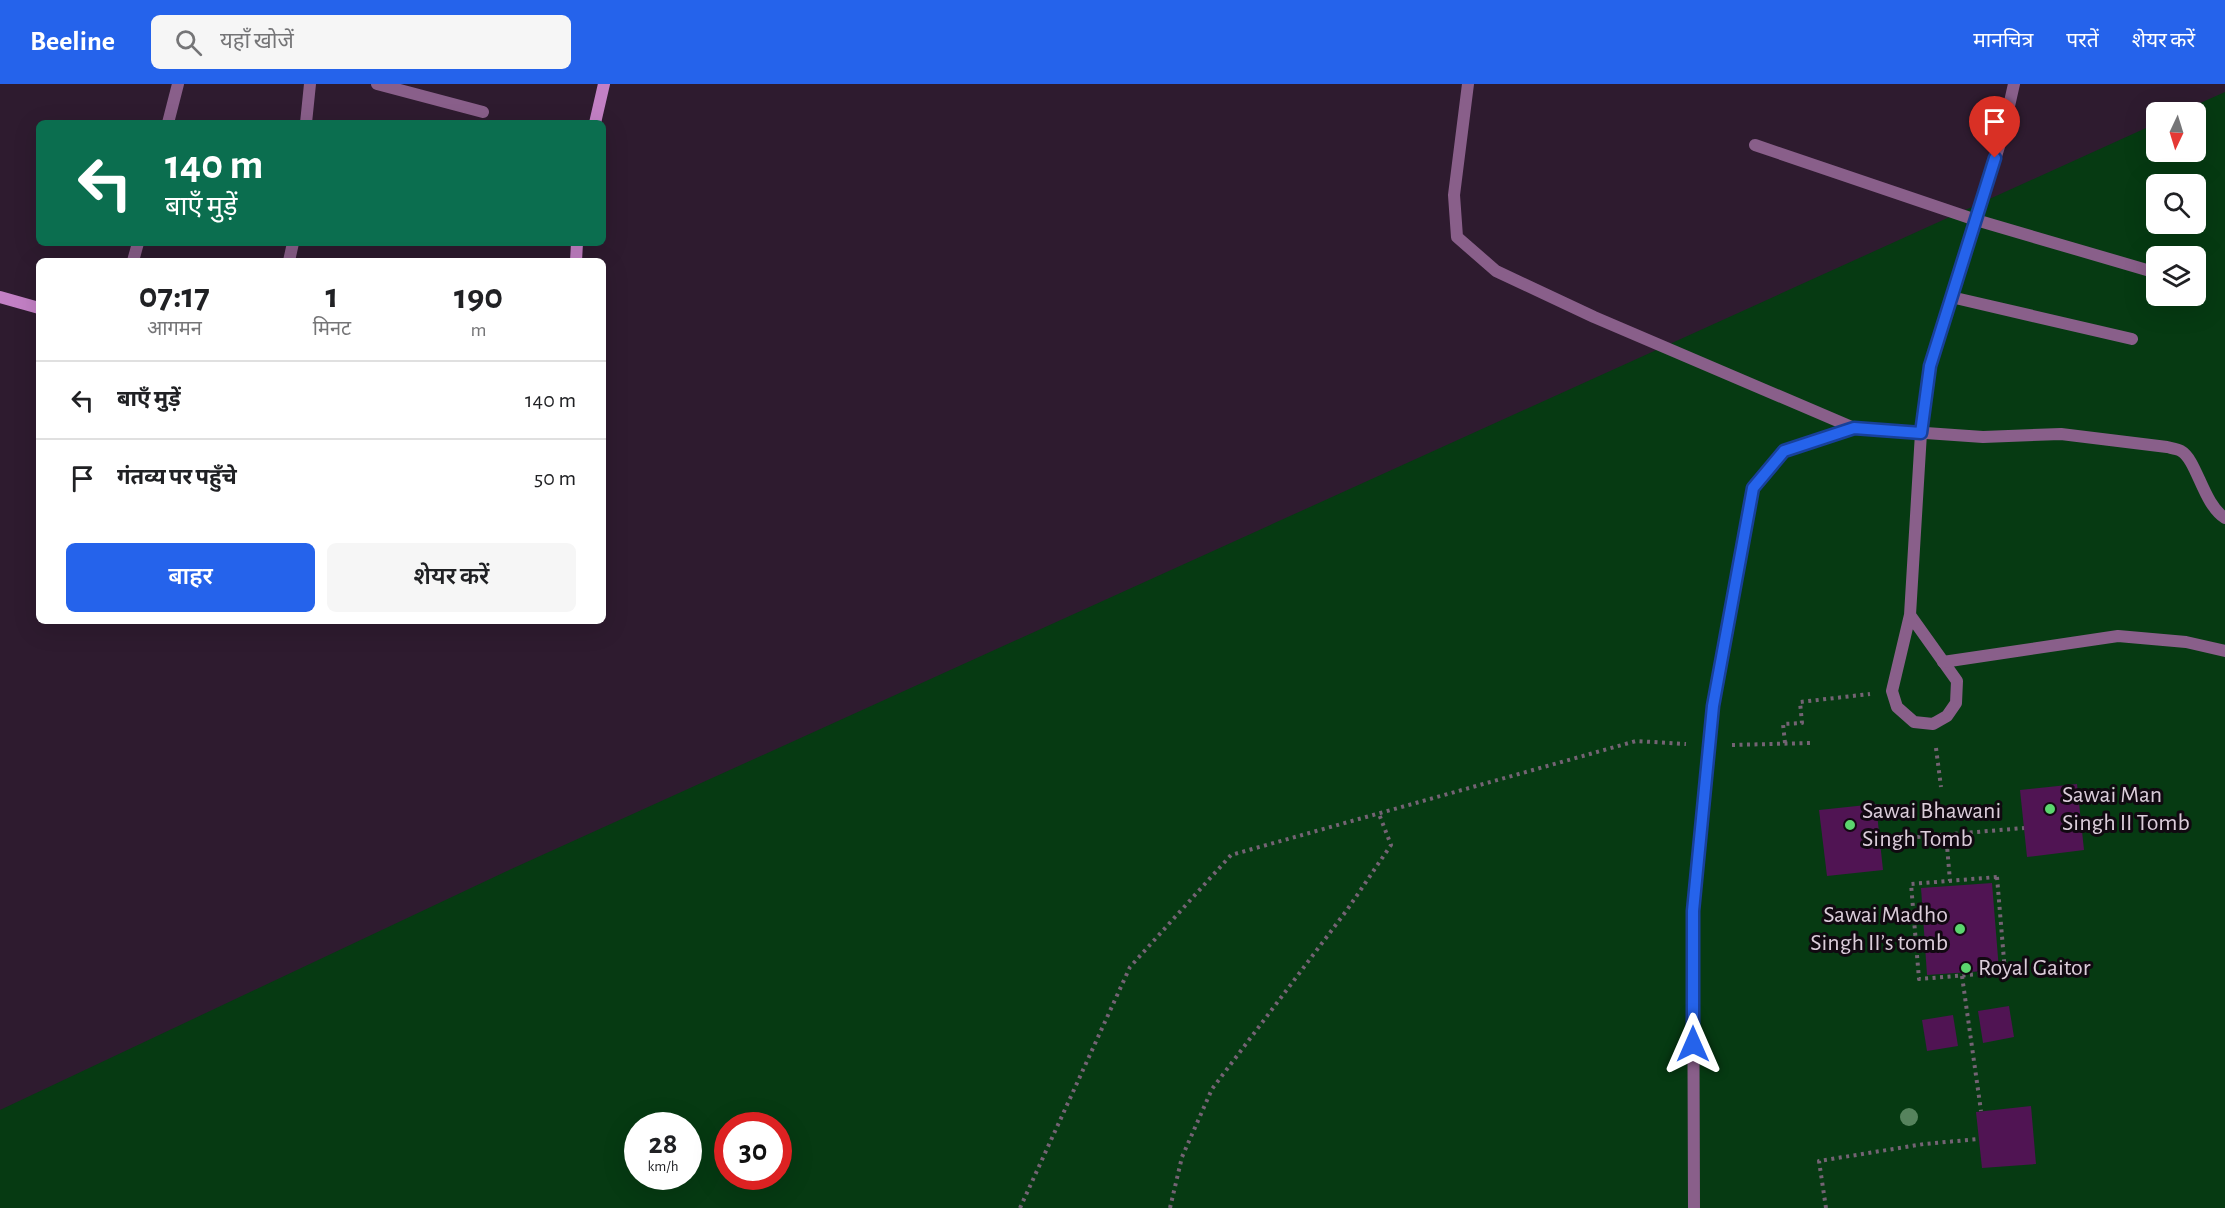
<!DOCTYPE html>
<html lang="hi">
<meta charset="utf-8">
<style>
body{margin:0;font-family:"Alegreya Sans","Noto Sans Devanagari",sans-serif;background:#f6f6f6;color:#202124;height:100vh;display:flex;flex-direction:column;font-size:22px;white-space:nowrap}
*{box-sizing:border-box;margin:0}
p{font-size:20px;color:#757577}
.icon{flex:none;width:33px;height:33px;fill:none;stroke:currentColor;stroke-width:2;stroke-linecap:round;stroke-linejoin:round}
.map{position:relative;flex:1;overflow:hidden}
.panel{position:absolute;left:36px;top:174px;width:570px;height:366px;display:flex;flex-direction:column;background:#fff;border-radius:9px;box-shadow:0 6px 24px #0002}
.panel>*{flex:none}
.top-card{position:absolute;left:36px;top:36px;width:570px;height:126px;border-radius:9px;box-shadow:0 6px 24px #0002;background:#0b6e4f;color:#fff;overflow:hidden}
.needle{width:39px;rotate:184deg}
.fabs{position:absolute;left:2146px;top:18px;display:grid;gap:12px}
.fabs a{display:grid;place-items:center;width:60px;height:60px;border-radius:9px;background:#fff;box-shadow:0 6px 24px #0002;font-size:30px}
.speed{position:absolute;left:624px;top:1028px;display:flex;gap:12px;font-size:30px;font-weight:700;text-align:center}
.speed>*{display:grid;place-content:center;width:78px;height:78px;border-radius:50%;background:#fff;box-shadow:0 6px 24px #0002;line-height:1}
.speed small{font-size:15px;font-weight:400}
.speed .limit{border:9px solid #d22;background:#fff;color:#111}
.pin{position:absolute;display:grid;place-items:center;width:51px;height:51px;color:#fff;margin:-62px -26px;border-radius:50% 50% 50% 0;rotate:-45deg;box-shadow:0 0 6px #0007}
.pin .icon{rotate:45deg}
.me{position:absolute;width:66px;margin:-33px;rotate:0deg;stroke-linejoin:round;filter:drop-shadow(0 0 4px #0008)}
.turn{display:flex;align-items:center;gap:21px;height:126px;padding:0 30px;font-size:27px}
.turn .icon{width:78px;height:78px;stroke-width:2.5}
.turn b{display:block;font-size:42px;line-height:51px}
.eta{display:flex;justify-content:space-evenly;align-items:center;height:102px;text-align:center}
.eta b{font-size:36px;font-weight:600;line-height:42px}
.button{display:flex;gap:12px;margin-top:auto;padding:12px 30px}
.button a{flex:1;height:69px;border-radius:9px;background:#2563eb;color:#fff;font-size:24px;font-weight:600;line-height:69px;text-align:center}
.button a+a{background:#f6f6f6;color:#202124}
ul{padding:0;list-style:none}
li{display:flex;align-items:center;gap:18px;height:78px;padding:0 30px;border-top:2px solid #e0e0e0}
li div{flex:1}
li b{display:block;font-size:22px}
li em{font-style:normal}
header{display:flex;align-items:center;gap:36px;box-sizing:border-box;height:84px;padding:0 30px;background:#2563eb;color:#fff}
header strong{font-size:28px}
nav{display:flex;gap:33px;margin-inline-start:auto;font-size:21px}
.search{width:420px;height:54px;background:#f6f6f6;display:flex;align-items:center;gap:15px;box-sizing:border-box;padding:0 21px;border-radius:9px;color:#757577;font-size:22px}
.map>svg:first-child{display:block}
.green{fill:#063a12;fill-rule:evenodd}
.building{fill:#501453}
.lines{fill:none;stroke-linecap:round;stroke-linejoin:round}
.path{stroke:#746374;stroke-width:4;stroke-dasharray:3 4.5;stroke-linecap:butt}
.lane{stroke:#895f8a;stroke-width:12}
.street{stroke:#895f8a;stroke-width:12}
.secondary{stroke:#c380c5;stroke-width:12}
.tree{fill:#56835d}
.route-casing{stroke:#184099;stroke-width:15}
.route{stroke:#2563eb;stroke-width:10}
.poi-dot{fill:#5bd56e;stroke:#110911;stroke-width:2}
.labels{text-anchor:middle;dominant-baseline:central;stroke-width:6;stroke-linejoin:round;paint-order:stroke}
.poi-label{font-size:24px;fill:#dbcdda;stroke:#110911;text-anchor:start}
</style>
<header>
<strong>Beeline</strong>
<div class="search"><svg class="icon" aria-label="search" viewBox="0 0 24 24"><circle cx="10" cy="10" r="6"/><path d="M15 15l6 6"/></svg>यहाँ खोजें</div>
<nav><a>मानचित्र</a><a>परतें</a><a>शेयर करें</a></nav>
</header>
<div class="map">
<svg width="2225" height="1124" viewBox="0 0 2225 1124">
<rect width="100%" height="100%" fill="#2e1b2f"/>
<path class="green" d="M2225,8V1124H0V1026L507,787L2157,39V68H2196V28H2180ZM2157,100H2196V140H2157ZM2157,172H2196V212H2157ZM638,1041H688V1092H638ZM728,1041H778V1092H728Z"/>
<g class="building">
<polygon points="2077,700 2084,766 2027,773 2020,706"/>
<polygon points="1876,720 1883,786 1827,792 1819,726"/>
<polygon points="1992,799 1999,886 1927,891 1921,804"/>
<polygon points="2009,922 2014,953 1983,959 1978,927"/>
<polygon points="1953,931 1958,962 1927,967 1922,936"/>
<polygon points="2031,1022 2036,1080 1982,1084 1976,1028"/>
</g>
<g class="lines">
<g class="path">
<polyline points="1785,659 1783,640 1802,639 1800,618 1870,610"/>
<polyline points="1732,661 1810,659"/>
<polyline points="1936,664 1941,703"/>
<polyline points="1946,750 1950,797"/>
<polyline points="1880,756 2024,744"/>
<polygon points="1997,793 2005,888 1919,895 1911,800"/>
<polyline points="1962,892 1981,1027"/>
<polyline points="1020,1124 1130,883 1231,771 1636,657 1686,660"/>
<polyline points="1170,1124 1182,1073 1212,1005 1347,826 1391,761 1379,730"/>
<polyline points="1826,1124 1819,1077 1924,1060 1979,1055"/>
</g>
<polyline class="lane" points="1755,61 1976,136"/>
<g class="street">
<polyline points="377,0 483,28"/>
<polyline points="1468,0 1454,111 1457,153 1496,187 1594,233 1854,344"/>
<polyline points="168,39 178,0"/>
<polyline points="306,39 310,0"/>
<polyline points="1976,136 2157,189"/>
<polyline points="133,177 138,159"/>
<polyline points="289,177 293,159"/>
<polyline points="1951,213 2132,255"/>
<polyline points="1910,531 1957,597 1956,619 1947,632 1933,640 1914,638 1897,623 1892,607 1910,531 1921,349 1930,282 2002,53 2014,0"/>
<polyline points="1943,578 2118,552 2186,558 2225,567"/>
<path d="M1694,1124L1693,827L1713,622L1753,404L1783,367L1854,344L1983,353L2061,350L2167,363C2171,364 2178,365 2181,367C2197,376 2203,420 2225,434"/>
</g>
<g class="secondary">
<polyline points="595,39 604,0"/>
<polyline points="576,177 577,159"/>
<polyline points="0,213 39,224"/>
</g>
</g>
<circle class="tree" cx="1909" cy="1033" r="9"/>
<g class="lines">
<g class="route-casing">
<polyline id="route" points="1693,960 1693,827 1713,622 1753,404 1784,367 1854,344 1921,349 1930,282 1995,74"/>
</g>
<use href="#route" class="route"/>
</g>
<g class="poi-dot">
<circle cx="2050" cy="725" r="6"/>
<circle cx="1850" cy="741" r="6"/>
<circle cx="1960" cy="845" r="6"/>
<circle cx="1966" cy="884" r="6"/>
</g>
<g class="labels">
<g class="poi-label">
<text x="2062" y="711">Sawai Man<tspan x="2062" dy="28">Singh II Tomb</tspan></text>
<text x="1862" y="727">Sawai Bhawani<tspan x="1862" dy="28">Singh Tomb</tspan></text>
<text x="1948" y="831" text-anchor="end">Sawai Madho<tspan x="1948" dy="28">Singh II’s tomb</tspan></text>
<text x="1978" y="884">Royal Gaitor</text>
</g>
</g>
</svg>
<div class="fabs">
<a><svg class="needle" viewBox="-14 -14 28 28"><path d="M0-13l5 13h-10z" fill="#e53935"/><path d="M0 13l5-13h-10z" fill="#757577"/></svg></a>
<a><svg class="icon" aria-label="search" viewBox="0 0 24 24"><circle cx="10" cy="10" r="6"/><path d="M15 15l6 6"/></svg></a>
<a><svg class="icon" aria-label="layers" viewBox="0 0 24 24"><path d="M12 4l9 5-9 5-9-5zM3 14l9 5 9-5"/></svg></a>
</div>
<div class="speed"><div>28<small>km/h</small></div><div class="limit">30</div></div>
<div class="pin" style="left:1995px;top:74px;background:#d93025"><svg class="icon" aria-label="arrive" viewBox="0 0 24 24"><path d="M6 21V4h12l-3 4 3 4H6"/></svg></div>
<svg class="me" style="left:1693px;top:960px" viewBox="-20 -20 40 40"><path d="M0-17L14 15 0 8-14 15z" fill="#2563eb" stroke="#fff" stroke-width="4"/></svg>
<div class="top-card">
<div class="turn"><svg class="icon" aria-label="left" viewBox="0 0 24 24"><path d="M17 20v-9H6M10 6l-5 5 5 5"/></svg><div><b>140 m</b>बाएँ मुड़ें</div></div>
</div>
<section class="panel">
<div class="eta">
<div><b>07:17</b><p>आगमन</p></div>
<div><b>1</b><p>मिनट</p></div>
<div><b>190</b><p>m</p></div>
</div>
<ul>
<li><svg class="icon" aria-label="left" viewBox="0 0 24 24"><path d="M17 20v-9H6M10 6l-5 5 5 5"/></svg><div><b>बाएँ मुड़ें</b></div><em>140 m</em></li>
<li><svg class="icon" aria-label="arrive" viewBox="0 0 24 24"><path d="M6 21V4h12l-3 4 3 4H6"/></svg><div><b>गंतव्य पर पहुँचे</b></div><em>50 m</em></li>
</ul>
<div class="button"><a>बाहर</a><a>शेयर करें</a></div>
</section>
</div>
